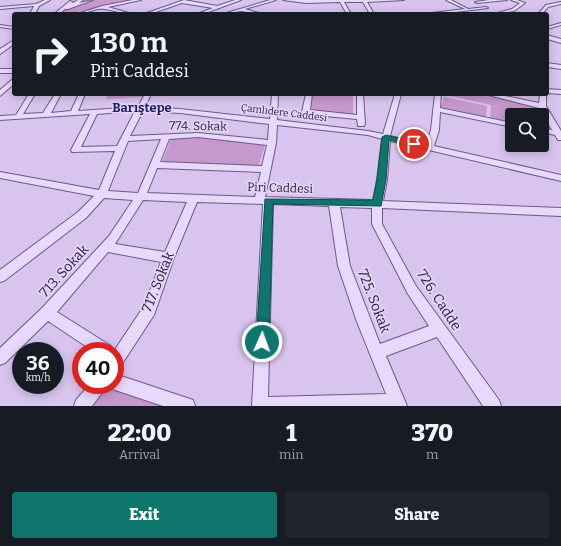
<!DOCTYPE html>
<meta charset="utf-8">
<style>
body{margin:0;font-family:Bitter,serif;background:#20242c;color:#f1f3f6;height:100vh;display:flex;flex-direction:column;font-size:15px;white-space:nowrap}
*{box-sizing:border-box;margin:0}
p{font-size:13px;color:#9ea1a6}
.icon{flex:none;width:22px;height:22px;fill:none;stroke:currentColor;stroke-width:2;stroke-linecap:round;stroke-linejoin:round}
.map{position:relative;height:406px;overflow:hidden}
.sheet{display:flex;flex-direction:column;background:#171b24;flex:1}
.sheet>*{flex:none}
.top-card{position:absolute;left:12px;top:12px;width:537px;height:84px;border-radius:4px;box-shadow:0 2px 10px #0003;background:#171b24;color:#f1f3f6;overflow:hidden}
.controls{position:absolute;left:505px;top:108px;display:grid;gap:8px}
.controls a{display:grid;place-items:center;width:44px;height:44px;border-radius:4px;background:#171b24;box-shadow:0 2px 10px #0003;font-size:20px}
.speed{position:absolute;left:12px;top:342px;display:flex;gap:8px;font-size:20px;font-weight:700;text-align:center}
.speed>*{display:grid;place-content:center;width:52px;height:52px;border-radius:50%;background:#171b24;box-shadow:0 2px 10px #0003;line-height:1}
.speed small{font-size:10px;font-weight:400}
.speed .limit{border:6px solid #d22;background:#fff;color:#111}
.pin{position:absolute;display:grid;place-items:center;width:34px;height:34px;color:#fff;margin:-17px;border:2px solid #fff;border-radius:50%;box-shadow:0 1px 4px #0007}
.me{position:absolute;width:44px;margin:-22px;rotate:2deg;stroke-linejoin:round;filter:drop-shadow(0 0 3px #0008)}
.turn{display:flex;align-items:center;gap:14px;height:84px;padding:0 12px;font-size:18px}
.turn .icon{width:52px;height:52px;stroke-width:2.5}
.turn b{display:block;font-size:28px;line-height:34px}
.eta{display:flex;justify-content:space-evenly;align-items:center;height:68px;text-align:center}
.eta b{font-size:24px;font-weight:800;line-height:28px}
.button{display:flex;gap:8px;margin-top:auto;padding:8px 12px}
.button a{flex:1;height:46px;border-radius:4px;background:#0f766e;color:#fff;font-size:16px;font-weight:800;line-height:46px;text-align:center}
.button a+a{background:#20242c;color:#f1f3f6}
.map>svg:first-child{display:block}
.green{fill:#c798cd}
.lines{fill:none;stroke-linecap:round;stroke-linejoin:round}
.minor-casing{stroke:#695a89;stroke-width:2}
.minor{fill:#e8d8f9;fill-rule:evenodd}
.route{fill:#0f766e;stroke:#0a4d48}
.labels{text-anchor:middle;dominant-baseline:central;stroke-width:3.5;stroke-linejoin:round;paint-order:stroke}
.far-street-label{font-size:10px;fill:#251e39;stroke:#e4d4f6}
.street-label{font-size:12px;fill:#251e39;stroke:#e4d4f6}
.far-district-label{font-size:13px;font-weight:bold;fill:#1e1e66;stroke:#e4d4f6}
.near-street-label{font-size:14px;fill:#251e39;stroke:#e4d4f6}
</style>
<div class="map">
<svg width="561" height="406" viewBox="0 0 561 406">
<rect width="100%" height="100%" fill="#d8c4ee"/>
<g class="green">
<path d="M77,0H132C108,4 85,13 61,13L62,10Z"/>
<polygon points="108,94 145,94 144,97 106,99"/>
<polygon points="308,94 353,94 353,114 304,110"/>
<polygon points="442,94 478,94 539,109 548,127 542,126 542,115 512,115 512,122 490,119 491,105"/>
<polygon points="444,97 487,106 486,117 441,107"/>
<polygon points="210,138 265,145 259,165 252,167 162,162 171,139"/>
<polygon points="106,388 164,406 93,406"/>
</g>
<g class="lines">
<g class="minor-casing">
<g id="minor">
<polygon points="45,0 50,0 39,6 35,14 30,14 34,6 0,9 0,7 36,4"/>
<polygon points="78,0 83,0 79,3 93,0 68,9 65,9 59,14 54,14 70,1 73,2 71,4"/>
<path d="M133,0H141L108,7L132,14C122,14 114,10 104,9C96,7 86,14 77,14L102,6Z"/>
<polygon points="184,0 217,6 235,0 241,0 203,14 197,14 213,8 182,3 150,14 144,14"/>
<polygon points="270,0 276,0 245,9 262,14 241,11 223,14"/>
<polygon points="283,0 404,0 367,2 374,14 370,14 363,2 344,2 351,14 347,14 340,2 306,3"/>
<polygon points="446,0 451,0 468,9 486,7 488,8 439,14 424,14 465,9"/>
<polygon points="489,0 507,0 477,3 475,2"/>
<polygon points="511,0 517,0 525,3 514,11 494,14 512,9 520,3"/>
<polygon points="561,2 561,4 548,7 542,14 538,14 546,5"/>
<polygon points="561,23 561,25 547,29 547,27"/>
<polygon points="0,25 14,27 14,29 0,27"/>
<polygon points="547,35 561,39 561,43 547,39"/>
<polygon points="14,40 14,44 0,54 0,49"/>
<polygon points="547,63 561,65 561,69 547,67"/>
<rect x="0" y="69" width="14" height="4"/>
<polygon points="14,78 14,84 0,96 0,90"/>
<polygon points="547,89 561,90 561,94 547,93"/>
<path d="M29,94H35L23,114L43,113L55,94H61L51,113L71,111L79,94H85L78,111L138,107L145,94H151L145,107L180,109L270,119L272,94H278L277,120L368,131L383,134L395,94H401L390,136L426,144L431,130L435,94H441L440,108L512,123V127L440,112L439,130L434,146L561,175V181L390,141L387,180L383,201L561,208V216L382,208V224L416,286L499,400L501,406H483L437,337L386,356L407,406H252L263,204L197,202L174,258L154,315L120,367L115,369V351H114L144,306L161,262L108,252L57,312L111,346L113,351H93L48,321L5,363L0,365V348L42,308L109,236L133,200L104,198L86,218L4,281L0,282V270L78,212L94,196L0,178V172L99,190L115,151L72,152L71,150L90,114L0,120V116L16,115ZM135,111L117,146L81,147L97,114ZM143,111L180,113L269,124L268,140L198,133L130,136ZM277,125L368,135L382,139L377,180L373,200L265,197L276,143ZM198,137L267,145L262,166L160,162L169,139ZM161,139L138,193L108,191L128,141ZM157,168L261,172L255,197L147,193ZM143,200L187,202L165,252L115,244ZM273,204L329,206L338,266L357,322L386,394L268,397ZM340,207L372,208V224L408,294L429,326L380,344L350,266Z"/>
<polygon points="306,94 312,94 310,110 357,115 357,94 363,94 365,124 364,126 358,126 357,119 303,114 302,112"/>
<polygon points="484,94 496,94 539,103 540,94 546,94 546,106 561,131 561,140 558,140 555,135 542,132 542,128 552,130 539,108"/>
<polygon points="115,374 193,400 195,406 163,406 115,390 110,387 109,385 115,385"/>
<polygon points="89,385 107,385 104,390 92,406 74,406 76,400"/>
</g>
</g>
<use href="#minor" class="minor"/>
</g>
<polygon class="route" points="386,135 417,143 418,144 414,146 389,140 386,180 381,206 273,204 269,342 267,347 262,349 258,347 256,342 265,199 373,200 377,180 382,137"/>
<g class="labels">
<g class="far-street-label">
<text transform="translate(284 113) rotate(7)">Çamlıdere Caddesi</text>
</g>
<g class="street-label">
<text transform="translate(198 126) rotate(1)">774. Sokak</text>
<text transform="translate(280 188) rotate(2)">Piri Caddesi</text>
</g>
<g class="far-district-label">
<text x="142" y="107">Barıştepe</text>
</g>
<g class="near-street-label">
<text transform="translate(64 271) rotate(-48)">713. Sokak</text>
<text transform="translate(158 282) rotate(-68)">717. Sokak</text>
<text transform="translate(439 300) rotate(57)">726. Cadde</text>
<text transform="translate(374 301) rotate(69)">725. Sokak</text>
</g>
</g>
</svg>
<div class="controls">
<a><svg class="icon" aria-label="search" viewBox="0 0 24 24"><circle cx="10" cy="10" r="6"/><path d="M15 15l6 6"/></svg></a>
</div>
<div class="speed"><div>36<small>km/h</small></div><div class="limit">40</div></div>
<div class="pin" style="left:414px;top:144px;background:#d93025"><svg class="icon" aria-label="arrive" viewBox="0 0 24 24"><path d="M6 21V4h12l-3 4 3 4H6"/></svg></div>
<svg class="me" style="left:262px;top:342px" viewBox="-20 -20 40 40"><circle r="17" fill="#0f766e" stroke="#fff" stroke-width="3"/><path d="M0-11L8 9 0 5-8 9z" fill="#fff"/></svg>
<div class="top-card">
<div class="turn"><svg class="icon" aria-label="right" viewBox="0 0 24 24"><path d="M7 20v-9h11M14 6l5 5-5 5"/></svg><div><b>130 m</b>Piri Caddesi</div></div>
</div>
</div>
<section class="sheet">
<div class="eta">
<div><b>22:00</b><p>Arrival</p></div>
<div><b>1</b><p>min</p></div>
<div><b>370</b><p>m</p></div>
</div>
<div class="button"><a>Exit</a><a>Share</a></div>
</section>
